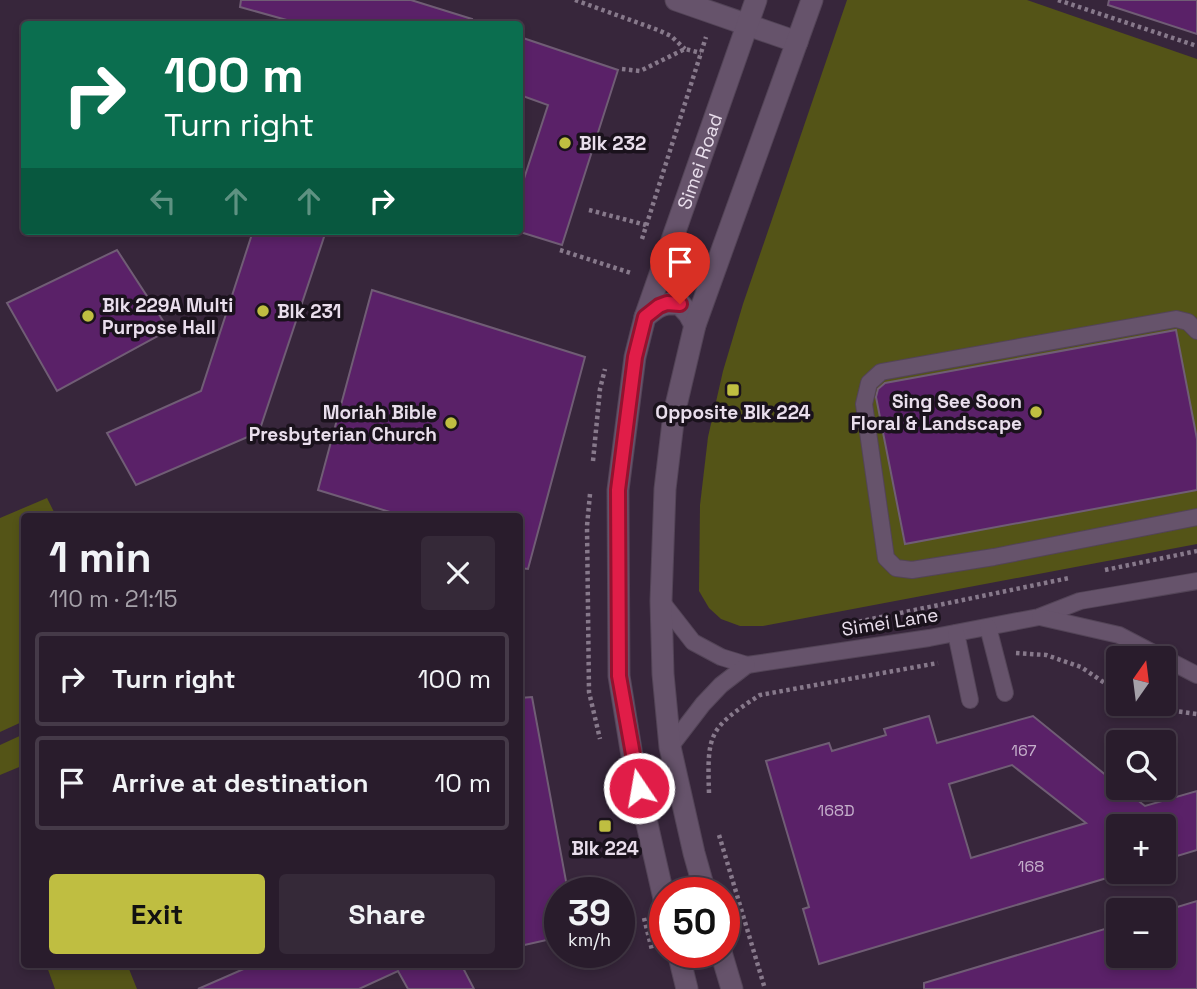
<!DOCTYPE html>
<meta charset="utf-8">
<style>
body{margin:0;font-family:"Space Grotesk",sans-serif;background:#352938;color:#f1f3f6;height:100vh;display:flex;flex-direction:column;font-size:26px;white-space:nowrap}
*{box-sizing:border-box;margin:0}
p{font-size:23px;color:#a5a1a9}
.icon{flex:none;width:38px;height:38px;fill:none;stroke:currentColor;stroke-width:2;stroke-linecap:round;stroke-linejoin:round}
.map{position:relative;flex:1;overflow:hidden}
.panel{position:absolute;left:21px;top:513px;width:502px;height:455px;display:flex;flex-direction:column;background:#291c2c;border-radius:7px;box-shadow:0 4px 10px #0003,0 0 0 2px #453a48}
.panel>*{flex:none}
.guide{position:absolute;left:21px;top:21px;width:502px;height:214px;border-radius:7px;box-shadow:0 4px 10px #0003,0 0 0 2px #453a48;background:#0b6e4f;color:#fff;overflow:hidden}
.needle{width:46px;rotate:14deg}
.fabs{position:absolute;left:1106px;top:646px;display:grid;gap:14px}
.fabs a{display:grid;place-items:center;width:70px;height:70px;border-radius:7px;background:#291c2c;box-shadow:0 4px 10px #0003,0 0 0 2px #453a48;font-size:35px}
.speed{position:absolute;left:544px;top:877px;display:flex;gap:14px;font-size:35px;font-weight:700;text-align:center}
.speed>*{display:grid;place-content:center;width:91px;height:91px;border-radius:50%;background:#291c2c;box-shadow:0 4px 10px #0003,0 0 0 2px #453a48;line-height:1}
.speed small{font-size:18px;font-weight:400}
.speed .limit{border:10px solid #d22;background:#fff;color:#111}
.pin{position:absolute;display:grid;place-items:center;width:60px;height:60px;color:#fff;margin:-72px -30px;border-radius:50% 50% 50% 0;rotate:-45deg;box-shadow:0 0 7px #0007}
.pin .icon{rotate:45deg}
.me{position:absolute;width:77px;margin:-38px;rotate:348deg;stroke-linejoin:round;filter:drop-shadow(0 0 5px #0008)}
.turn{display:flex;align-items:center;gap:24px;height:147px;padding:0 28px;font-size:32px}
.turn .icon{width:91px;height:91px;stroke-width:2.5}
.turn b{display:block;font-size:49px;line-height:60px}
.lanes{display:flex;align-items:center;height:66px;padding:0 28px;background:#0003;justify-content:center;gap:35px;direction:ltr}
.lanes .off{opacity:.35}
.round{display:grid;place-items:center;flex:none;width:74px;height:74px;border-radius:7px;background:#352938}
.summary{display:flex;align-items:center;justify-content:space-between;height:119px;padding:0 28px}
h1{font-size:42px;font-weight:700;line-height:52px}
.cta{display:flex;gap:14px;margin-top:auto;padding:14px 28px}
.cta a{flex:1;height:80px;border-radius:7px;background:#bfbe41;color:#111;font-size:28px;font-weight:700;line-height:80px;text-align:center}
.cta a+a{background:#352938;color:#f1f3f6}
ul{padding:0;list-style:none}
li{display:flex;align-items:center;gap:21px;height:94px;margin:0 14px 10px;padding:0 14px;border:4px solid #453a48;border-radius:7px}
li div{flex:1}
li b{display:block;font-size:26px}
li em{font-style:normal}
.map>svg:first-child{display:block}
.green{fill:#545417}
.building{fill:#5a2168;stroke:#705d75;stroke-width:2;fill-rule:evenodd}
.lines{fill:none;stroke-linecap:round;stroke-linejoin:round}
.lane-casing{stroke:#534457;stroke-width:18}
.secondary-casing{stroke:#534457;stroke-width:23}
.path{stroke:#87798b;stroke-width:4.5;stroke-dasharray:3.5 3.5;stroke-linecap:butt}
.lane{stroke:#66536b;stroke-width:16}
.secondary{stroke:#66536b;stroke-width:21}
.route-casing{stroke:#92132f;stroke-width:18}
.route{stroke:#e11d48;stroke-width:12}
.poi-dot{fill:#bfbe41;stroke:#1a121c;stroke-width:2.5}
.labels{text-anchor:middle;dominant-baseline:central;stroke-width:7;stroke-linejoin:round;paint-order:stroke}
.number-label{font-size:16px;fill:#c5afcb}
.poi-label{font-size:19px;font-weight:bold;fill:#e9deec;stroke:#1a121c;text-anchor:start}
.street-label{font-size:19px;fill:#e9deec;stroke:#1a121c}
</style>
<div class="map">
<svg width="1197" height="989" viewBox="0 0 1197 989">
<rect width="100%" height="100%" fill="#37263b"/>
<g class="green">
<polygon points="847,0 1027,0 1197,59 1197,544 763,626 740,626 721,619 709,608 699,591 700,505 708,437 723,371 743,304"/>
<polygon points="47,498 56,516 24,516 24,721 0,732 0,518"/>
<polygon points="24,734 24,765 0,775 0,745"/>
<polygon points="46,964 127,964 137,989 55,989"/>
</g>
<g class="building">
<polygon points="241,0 411,0 472,19 471,24 301,24 240,7"/>
<polygon points="1109,0 1197,0 1197,34 1108,5"/>
<polygon points="520,37 618,70 562,245 520,232 520,191 548,105 520,95"/>
<polygon points="253,231 326,231 259,432 136,485 107,433 201,391"/>
<polygon points="117,250 169,330 57,391 7,303"/>
<polygon points="372,290 585,357 528,569 520,568 520,516 403,516 318,490"/>
<polygon points="1176,330 1197,439 1197,490 905,544 876,397 878,389 885,383"/>
<polygon points="532,697 568,892 560,892 560,937 520,946 520,698"/>
<path d="M929,716L937,743L1033,716L1118,785V788H1122L1145,806L1197,791V850L1164,860V826H1118V872H1127L819,964L803,909L809,907L766,761L829,743L832,751L886,735L884,729ZM1012,765L1086,823L971,858L949,784Z"/>
<polygon points="1197,901 1197,989 924,989 924,983 1118,925 1118,956 1164,956 1164,911"/>
<polygon points="255,964 461,964 474,989 408,989 398,971 359,989 198,989"/>
</g>
<g class="lines">
<g class="lane-casing">
<g id="lane">
<polyline points="1197,331 1188,322 1176,319 881,372 869,383 864,404 886,558 896,568 912,570 994,557 1197,517"/>
<polyline points="661,601 693,642 721,657 747,665 929,638 1039,617 1080,601 1197,581"/>
<polyline points="1040,617 1119,635 1163,658"/>
<polyline points="988,627 1005,693"/>
<polyline points="956,633 970,700"/>
<polyline points="1164,658 1197,675"/>
<polyline points="670,747 703,704 721,685 747,665"/>
</g>
</g>
<g class="secondary-casing">
<g id="secondary">
<polyline points="676,0 797,42"/>
<path d="M645,317C658,306 662,303 680,304L689,314L695,325"/>
<polyline points="705,892 694,853 670,747 663,674 661,601 665,489 674,414 695,325 812,0"/>
<path id="s1" d="M665,903L633,762L619,676L618,490L635,357L645,317L756,0"/>
<polyline points="678,952 687,989"/>
<polyline points="721,952 732,989"/>
</g>
</g>
<g class="path">
<polyline points="575,0 658,30 671,36 685,49"/>
<polyline points="1058,0 1197,46"/>
<polyline points="622,69 640,71 685,49 701,53"/>
<polyline points="589,210 646,225"/>
<polyline points="642,239 706,37"/>
<polyline points="560,250 631,273"/>
<polyline points="593,461 600,389 605,369"/>
<polyline points="590,494 587,526 589,692 600,739"/>
<polyline points="1105,570 1197,551"/>
<polyline points="852,623 1069,578"/>
<polyline points="1016,653 1046,655 1081,667 1118,692"/>
<polyline points="1145,704 1160,709 1197,714"/>
<path d="M709,793C707,733 709,728 760,695L938,663"/>
<polyline points="719,835 765,989"/>
<polyline points="644,918 652,950"/>
</g>
<use href="#lane" class="lane"/>
<use href="#secondary" class="secondary"/>
</g>
<g class="lines">
<g class="route-casing">
<polyline id="route" points="639,788 619,676 618,490 635,357 645,317 659,306 667,303 680,304"/>
</g>
<use href="#route" class="route"/>
</g>
<g class="poi-dot">
<circle cx="565" cy="143" r="7"/>
<circle cx="263" cy="311" r="7"/>
<circle cx="88" cy="316" r="7"/>
<rect x="726" y="383" width="14" height="14" rx="3.5"/>
<circle cx="1036" cy="412" r="7"/>
<circle cx="451" cy="423" r="7"/>
<rect x="598" y="819" width="14" height="14" rx="3.5"/>
</g>
<g class="labels">
<g class="number-label">
<text x="1024" y="750">167</text>
<text x="836" y="810">168D</text>
<text x="1031" y="866">168</text>
</g>
<g class="poi-label">
<text x="579" y="143">Blk 232</text>
<text x="102" y="305">Blk 229A Multi<tspan x="102" dy="22">Purpose Hall</tspan></text>
<text x="277" y="311">Blk 231</text>
<text x="1022" y="401" text-anchor="end">Sing See Soon<tspan x="1022" dy="22">Floral &amp; Landscape</tspan></text>
<text x="437" y="412" text-anchor="end">Moriah Bible<tspan x="437" dy="22">Presbyterian Church</tspan></text>
<text x="733" y="412" text-anchor="middle">Opposite Blk 224</text>
<text x="605" y="848" text-anchor="middle">Blk 224</text>
</g>
<g class="street-label">
<text stroke="none"><textPath href="#s1" startOffset="758">Simei Road</textPath></text>
<text transform="translate(890 622) rotate(-9)">Simei Lane</text>
</g>
</g>
</svg>
<div class="fabs">
<a><svg class="needle" viewBox="-14 -14 28 28"><path d="M0-13l5 13h-10z" fill="#e53935"/><path d="M0 13l5-13h-10z" fill="#a5a1a9"/></svg></a>
<a><svg class="icon" aria-label="search" viewBox="0 0 24 24"><circle cx="10" cy="10" r="6"/><path d="M15 15l6 6"/></svg></a>
<a>+</a>
<a>−</a>
</div>
<div class="speed"><div>39<small>km/h</small></div><div class="limit">50</div></div>
<div class="pin" style="left:680px;top:304px;background:#d93025"><svg class="icon" aria-label="arrive" viewBox="0 0 24 24"><path d="M6 21V4h12l-3 4 3 4H6"/></svg></div>
<svg class="me" style="left:639px;top:788px" viewBox="-20 -20 40 40"><circle r="17" fill="#e11d48" stroke="#fff" stroke-width="3"/><path d="M0-11L8 9 0 5-8 9z" fill="#fff"/></svg>
<div class="guide">
<div class="turn"><svg class="icon" aria-label="right" viewBox="0 0 24 24"><path d="M7 20v-9h11M14 6l5 5-5 5"/></svg><div><b>100 m</b>Turn right</div></div>
<div class="lanes"><svg class="icon off" aria-label="left" viewBox="0 0 24 24"><path d="M17 20v-9H6M10 6l-5 5 5 5"/></svg><svg class="icon off" aria-label="ahead" viewBox="0 0 24 24"><path d="M12 20V5M6 11l6-6 6 6"/></svg><svg class="icon off" aria-label="ahead" viewBox="0 0 24 24"><path d="M12 20V5M6 11l6-6 6 6"/></svg><svg class="icon" aria-label="right" viewBox="0 0 24 24"><path d="M7 20v-9h11M14 6l5 5-5 5"/></svg></div>
</div>
<section class="panel">
<div class="summary"><div><h1>1 min</h1><p>110 m · 21:15</p></div><a class="round"><svg class="icon" aria-label="close" viewBox="0 0 24 24"><path d="M6 6l12 12M18 6L6 18"/></svg></a></div>
<ul>
<li><svg class="icon" aria-label="right" viewBox="0 0 24 24"><path d="M7 20v-9h11M14 6l5 5-5 5"/></svg><div><b>Turn right</b></div><em>100 m</em></li>
<li><svg class="icon" aria-label="arrive" viewBox="0 0 24 24"><path d="M6 21V4h12l-3 4 3 4H6"/></svg><div><b>Arrive at destination</b></div><em>10 m</em></li>
</ul>
<div class="cta"><a>Exit</a><a>Share</a></div>
</section>
</div>
